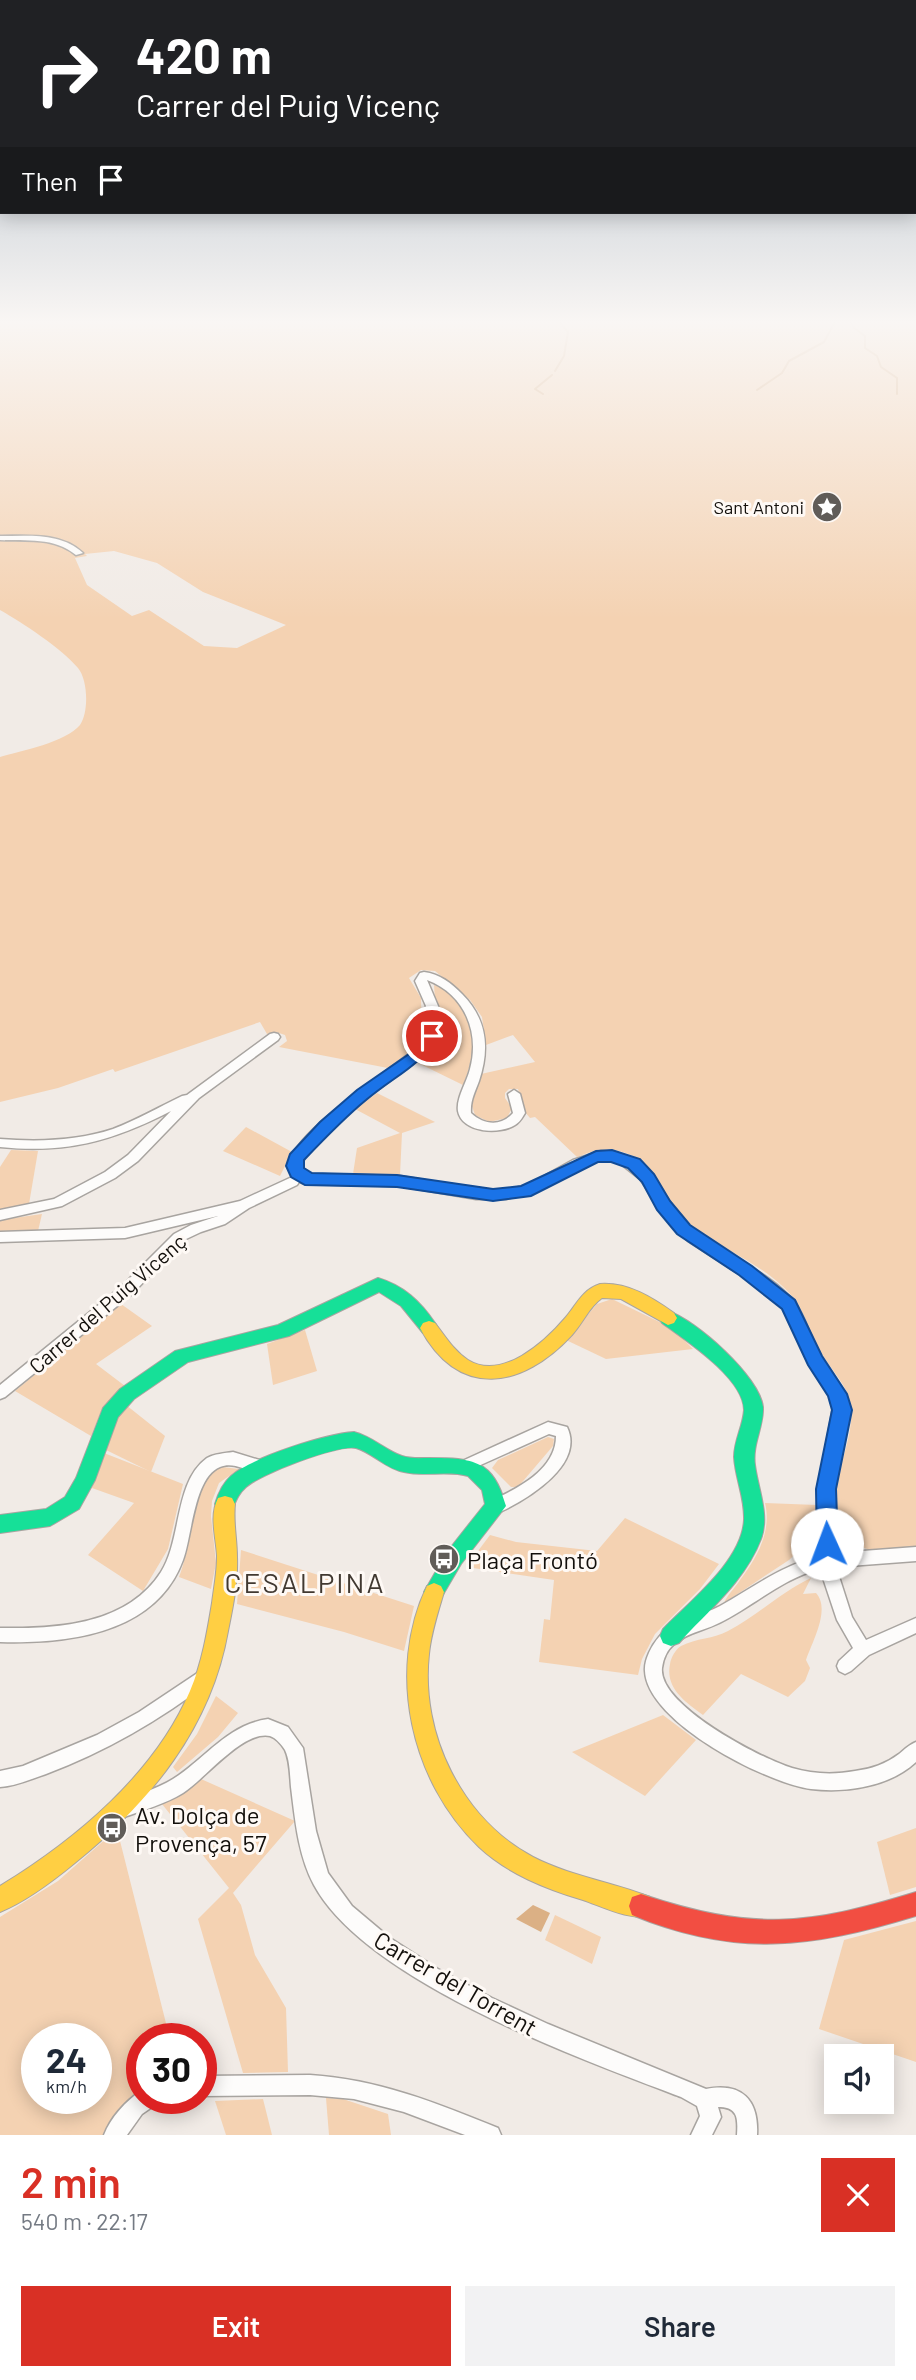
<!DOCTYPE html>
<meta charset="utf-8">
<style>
body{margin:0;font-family:Barlow,sans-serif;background:#f2f2f3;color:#1f2937;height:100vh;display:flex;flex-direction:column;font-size:26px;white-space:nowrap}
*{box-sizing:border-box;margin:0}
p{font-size:23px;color:#747a83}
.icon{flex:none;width:38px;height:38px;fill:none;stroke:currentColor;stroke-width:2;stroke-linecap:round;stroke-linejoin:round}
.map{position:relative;height:2135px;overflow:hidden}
.details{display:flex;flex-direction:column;background:#fff;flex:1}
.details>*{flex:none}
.banner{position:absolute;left:0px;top:0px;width:917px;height:214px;box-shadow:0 4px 18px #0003;background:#202124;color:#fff;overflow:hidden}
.controls{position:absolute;left:824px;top:2044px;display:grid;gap:14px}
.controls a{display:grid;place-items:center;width:70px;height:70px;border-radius:0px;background:#fff;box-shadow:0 4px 18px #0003;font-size:35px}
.speed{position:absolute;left:21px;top:2023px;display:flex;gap:14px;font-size:35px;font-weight:700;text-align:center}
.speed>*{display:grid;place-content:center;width:91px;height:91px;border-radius:50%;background:#fff;box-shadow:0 4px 18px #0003;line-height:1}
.speed small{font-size:18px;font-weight:400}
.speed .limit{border:10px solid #d22;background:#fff;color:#111}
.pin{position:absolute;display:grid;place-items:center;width:60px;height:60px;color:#fff;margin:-30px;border:4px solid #fff;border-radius:50%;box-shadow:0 2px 7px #0007}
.me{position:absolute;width:77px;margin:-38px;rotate:358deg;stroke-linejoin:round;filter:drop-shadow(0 0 5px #0008)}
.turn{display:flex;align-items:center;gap:24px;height:147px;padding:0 21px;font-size:32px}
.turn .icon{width:91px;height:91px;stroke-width:2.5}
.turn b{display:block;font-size:49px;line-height:60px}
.then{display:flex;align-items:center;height:66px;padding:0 21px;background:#0003;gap:14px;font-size:26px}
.round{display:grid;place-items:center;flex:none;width:74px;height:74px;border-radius:0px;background:#f2f2f3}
.summary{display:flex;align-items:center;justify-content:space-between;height:119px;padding:0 21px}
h1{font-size:42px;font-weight:600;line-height:52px;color:#d93025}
.cta{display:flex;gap:14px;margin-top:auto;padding:14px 21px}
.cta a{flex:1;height:80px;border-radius:0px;background:#d93025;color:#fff;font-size:28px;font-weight:600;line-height:80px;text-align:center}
.cta a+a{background:#f2f2f3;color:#1f2937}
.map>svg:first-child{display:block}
.green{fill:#f4d2b2;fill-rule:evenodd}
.water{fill:#dbb085}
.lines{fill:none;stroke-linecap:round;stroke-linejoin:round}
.stream{stroke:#dbb085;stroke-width:2}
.street-casing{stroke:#a8a4a0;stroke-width:3}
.fast-casing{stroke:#a8a4a0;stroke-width:2}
.slow-casing{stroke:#a8a4a0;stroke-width:2}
.jam-casing{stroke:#a8a4a0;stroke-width:2}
.street{fill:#fdfcfb;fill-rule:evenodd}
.fast{fill:#16e098;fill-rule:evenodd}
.slow{fill:#ffcf43;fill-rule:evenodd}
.jam{fill:#f24e42;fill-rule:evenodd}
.route{fill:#1a73e8;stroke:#114b97;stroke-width:2}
.labels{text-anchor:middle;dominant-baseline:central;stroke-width:6;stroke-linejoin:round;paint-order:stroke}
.far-poi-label{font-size:18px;fill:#120f0b;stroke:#fef9f5;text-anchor:end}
.street-label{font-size:21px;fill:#120f0b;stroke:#fef9f5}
.near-poi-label{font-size:24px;fill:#120f0b;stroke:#fef9f5;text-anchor:start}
.near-street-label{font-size:24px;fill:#120f0b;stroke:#fef9f5}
.near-neighbourhood-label{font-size:28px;letter-spacing:2px;fill:#413931;stroke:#fef9f5}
</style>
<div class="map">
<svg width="916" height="2135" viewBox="0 0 916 2135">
<rect width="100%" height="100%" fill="#f1ebe6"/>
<g class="green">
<path d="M0,320H916V1547C893,1549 862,1558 847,1535C815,1485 863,1445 848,1396C843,1380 828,1366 820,1351C811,1336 807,1317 797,1303C769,1262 712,1249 678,1214C661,1196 657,1167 633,1156C613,1146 596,1149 577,1157L535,1117L530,1118L525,1112L518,1089H509L505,1093V1098L512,1108L507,1118L489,1122L475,1115L471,1103L481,1074L535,1062L513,1035L486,1045L482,1017L470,1000L435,971L421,970L409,978L421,998L422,1036L393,1069L279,1047L287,1041L285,1035L276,1032L267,1034L260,1022L115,1072L113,1069L58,1088L0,1102V757C21,751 66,742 80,725C89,712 88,680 78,668C61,648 23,623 0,610ZM114,551L157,563L203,592L286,625L237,648L204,646L149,610L132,616L87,585L75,558L87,556L85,554Z"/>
<path d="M434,985C478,1001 479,1048 463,1085L418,1063C448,1032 436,1023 434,985Z"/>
<polygon points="377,1093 435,1122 402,1133 400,1175 353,1174 357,1148 400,1133 355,1109"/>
<polygon points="246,1127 292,1152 280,1176 223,1151"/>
<polygon points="11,1150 38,1151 29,1204 0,1209 0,1167"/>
<polygon points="42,1214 38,1231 0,1231 0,1220"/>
<polygon points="612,1299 672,1328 693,1349 606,1359 566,1340 597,1304"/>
<polygon points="121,1304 152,1326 96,1364 125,1386 102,1409 91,1436 15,1391"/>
<polygon points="305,1330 317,1371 273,1385 267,1344"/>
<polygon points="126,1405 165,1436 151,1472 104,1449 112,1424"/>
<polygon points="548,1437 554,1439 553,1446 518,1487 511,1487 492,1468 498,1460"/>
<polygon points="104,1453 183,1484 168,1549 143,1591 88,1555 134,1503 92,1488"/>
<path d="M222,1467L239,1469L219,1483L212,1501L211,1516L216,1563L211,1589L179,1577C190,1550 194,1495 208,1476C212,1471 217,1470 222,1467Z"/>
<path d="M765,1503L817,1505L815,1536L789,1560L724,1603C727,1595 735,1588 740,1580C757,1558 772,1531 765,1503Z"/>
<polygon points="625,1518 719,1564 700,1589 655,1634 642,1659 638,1675 539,1662 544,1619 550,1620 554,1580 466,1567 490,1535 516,1542 597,1551"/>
<polygon points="241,1550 414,1606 404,1651 344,1632 237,1604"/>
<path d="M811,1578L803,1594L816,1593C831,1609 812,1642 806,1660L810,1668L805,1681L788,1697L741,1674L703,1715C685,1702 665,1688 670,1664C671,1657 676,1649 681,1646C696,1638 714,1639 728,1631C757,1616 781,1592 811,1578Z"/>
<polygon points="216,1696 238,1713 218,1737 177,1772 173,1767 197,1734"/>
<polygon points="663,1715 696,1740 645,1796 572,1752"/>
<polygon points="201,1779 295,1821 233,1893 241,1905 255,1955 286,2008 288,2072 243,2073 198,1919 229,1888 162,1804"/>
<polygon points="916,1828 916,1887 890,1895 877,1842"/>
<path d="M117,1829L170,2039H142V2089L136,2091L104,2135H0V1917L58,1881ZM37,2039H96V2098H37Z"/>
<polygon points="555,1915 601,1937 592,1964 545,1940"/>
<polygon points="916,1921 916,2062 819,2029 844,1940"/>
<polygon points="326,2098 343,2099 388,2114 391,2135 329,2135"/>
<polygon points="263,2099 272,2135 226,2135 215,2101"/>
</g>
<polygon class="water" points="533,1905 550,1913 541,1932 516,1919"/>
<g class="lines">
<g class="stream">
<polyline points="850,320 854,328 865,336 865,348 877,356 881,367 897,378 897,394"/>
<polyline points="555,371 564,356 568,332 557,320"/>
<polyline points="757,390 782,373 789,361 824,342 836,320"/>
<polyline points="543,394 535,389 552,375"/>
</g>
<g class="street-casing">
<g id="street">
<path d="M0,536C28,536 61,532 83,553L76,555C54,537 27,541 0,540Z"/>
<path d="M424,972C440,974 451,983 462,994C487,1019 490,1048 479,1081C475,1092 470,1101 471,1113C484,1125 501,1127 513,1113L508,1094L514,1090L520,1094L525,1113C522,1118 520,1122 515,1125C500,1135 462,1133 458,1111C456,1098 467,1082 470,1069C480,1033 465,994 427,980L438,1006L436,1041L423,1056C399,1075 312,1135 304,1159C302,1165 304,1170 302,1175H292C291,1171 290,1165 291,1159C299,1130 388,1071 414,1050L424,1040L426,1006L415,981L420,973Z"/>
<path d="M274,1033L278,1034L280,1037L278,1040L199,1098L138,1161L115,1178L62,1206L0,1220V1210L54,1199L105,1172L128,1155L171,1111C113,1141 66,1154 0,1147V1139C37,1142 77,1141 113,1129C137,1120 159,1107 182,1096L187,1095L270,1034Z"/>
<path d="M601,1151C657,1153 661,1206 699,1235C729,1259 770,1271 795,1303C806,1317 809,1335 818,1351C827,1369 839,1384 848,1402L834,1489L836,1553L916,1547V1561L836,1567L852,1617L866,1640L916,1618V1633L869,1655L851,1671L845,1674L839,1671L837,1666L839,1661L853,1648L837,1620L820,1569C781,1579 753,1607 717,1624C703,1631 686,1633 674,1644C667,1650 663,1659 662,1668C658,1705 760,1758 792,1768C812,1774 834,1775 855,1771C871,1769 886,1764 899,1754C905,1749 909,1745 916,1742V1762C889,1787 846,1793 811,1789C766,1783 647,1722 645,1671C644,1660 652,1645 659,1637C673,1620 702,1616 720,1606C754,1587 782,1565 820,1556L818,1489L834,1402L806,1356L791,1321L783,1308L758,1286L688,1241L668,1221L640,1179L621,1164L612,1160L592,1162L537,1191L506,1199H476L400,1186L305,1184L300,1182L298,1179L300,1176L305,1174L400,1176L476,1189L506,1190L528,1185L573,1160Z"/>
<polygon points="292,1177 297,1179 299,1182 297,1185 249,1208 225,1224 201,1232 184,1240 132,1294 5,1397 0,1399 0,1385 122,1286 174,1234 191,1225 218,1216 125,1238 0,1242 0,1232 125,1228 240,1201"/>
<path d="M548,1422L567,1427C585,1464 529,1498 502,1511L496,1513L490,1511L488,1506L490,1501C517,1489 556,1470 556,1436L549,1434L465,1472L460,1470L457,1466L460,1462Z"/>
<path d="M233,1452L266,1462L269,1466L266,1470C251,1476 236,1460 220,1467C194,1477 192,1536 183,1560C156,1634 68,1644 0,1642V1628C57,1629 127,1625 161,1572C182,1539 174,1482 207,1458C214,1454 225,1453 233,1452Z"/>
<path d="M205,1668L211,1671L213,1676L211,1681C160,1720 107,1751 46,1774C31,1779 16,1786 0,1787V1771L23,1766L97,1735L139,1712Z"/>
<path d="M268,1719L288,1727L303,1748L316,1831L328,1873L352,1906L390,1938L438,1969L492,1998L548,2024L706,2089C742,2082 759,2100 757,2135H737C738,2118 738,2107 718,2107L721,2117L712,2135H691L700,2116L697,2106L681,2097C580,2059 366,1981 314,1885C298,1855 295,1819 291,1787C290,1776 290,1760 285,1750C282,1745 276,1738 270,1736C243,1730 205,1779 183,1793C165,1804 144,1810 124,1817L118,1814L115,1808L118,1802C136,1794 156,1790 173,1779C206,1758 227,1725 268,1719Z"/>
<path d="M310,2075C377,2079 437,2103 498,2128L501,2135H465L404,2112L354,2099L310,2095L201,2096V2076Z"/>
<path d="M142,2090V2098H158L155,2105L142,2114L127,2135H104C111,2117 126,2101 142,2090Z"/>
</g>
</g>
<g class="fast-casing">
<g id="fast">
<path d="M378,1278C404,1286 420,1301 435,1323L438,1328L435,1333L429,1335L423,1333L401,1306L379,1292L289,1336L188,1362L134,1399L118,1417L95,1480L79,1509L50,1526L0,1533V1515L46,1509L65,1497L76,1478L103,1408L120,1389L175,1351L278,1325Z"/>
<path d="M668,1311C696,1320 760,1377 763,1407C764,1427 752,1444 755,1465C758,1489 770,1515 761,1539C745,1581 708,1611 679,1643L671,1646L663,1643L660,1636L663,1629C690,1601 742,1561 744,1520C745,1498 735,1478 734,1457C734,1440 743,1426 744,1410C744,1378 685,1340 662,1323L659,1318L662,1313Z"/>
<path d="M354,1432C373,1437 385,1450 402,1456C411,1459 421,1458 429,1458C474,1458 493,1460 506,1506L461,1564L441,1598L434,1601L427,1598L424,1592L447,1552L485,1504L482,1490L468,1476C448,1470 425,1477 404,1472C386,1469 373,1453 356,1448C338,1444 260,1474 246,1487C238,1494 236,1501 232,1510L225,1512L218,1510L215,1504C218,1494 223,1483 231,1476C252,1457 326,1434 354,1432Z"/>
</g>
</g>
<g class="slow-casing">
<g id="slow">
<path d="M600,1284C628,1282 653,1298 674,1313L677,1318L674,1323L668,1325L621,1299L602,1298C589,1307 583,1323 572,1335C522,1389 459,1400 420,1328L423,1323L429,1321L435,1323C445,1336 454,1351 468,1360C502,1381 545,1342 566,1317C577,1304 582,1290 600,1284Z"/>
<path d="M225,1496L232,1498L235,1504C233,1522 237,1539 237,1557C238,1582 233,1607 228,1631C211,1728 150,1802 76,1862C53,1881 27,1901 0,1912V1886C75,1840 155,1774 190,1691C202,1663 207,1633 212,1603C214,1587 217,1572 217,1556C216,1537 209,1516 218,1498Z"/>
<path d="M434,1583L441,1586L444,1592C438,1612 431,1633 429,1654C420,1734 462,1819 533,1857C570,1876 612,1882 650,1897L653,1906L650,1915C632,1922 601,1906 583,1900C546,1889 508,1874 479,1847C411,1782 386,1672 427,1586Z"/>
</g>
</g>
<g class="jam-casing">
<path id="jam" d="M916,1892V1916C811,1948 737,1958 632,1915L629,1906L632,1897L641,1894C752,1931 806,1926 916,1892Z"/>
</g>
<use href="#street" class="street"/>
<use href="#fast" class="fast"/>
<use href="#slow" class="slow"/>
<use href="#jam" class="jam"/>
</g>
<linearGradient id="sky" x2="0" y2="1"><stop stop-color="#a3b2c0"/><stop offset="0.52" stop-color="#f9f6f4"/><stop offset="1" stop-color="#f9f6f4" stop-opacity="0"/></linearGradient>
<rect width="916" height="619" fill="url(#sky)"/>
<path class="route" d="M432,1031L439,1036C418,1068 394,1076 366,1100C344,1118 324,1139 304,1160V1168L312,1173L397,1175L493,1189L521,1186L596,1151L612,1150L640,1159L654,1174L670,1201L690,1225L752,1266L795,1300L822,1356L847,1394L852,1410L836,1489L838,1544L835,1550L827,1553L820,1550L817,1544L816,1489L832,1410L828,1396L808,1365L782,1309L739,1275L677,1234L657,1210L642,1182L628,1168L611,1162H598L531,1196L493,1201L397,1187L305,1185L291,1177L286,1166L290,1154L320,1122L357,1090L409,1054L426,1032Z"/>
<defs>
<g id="sight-disc" transform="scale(1.575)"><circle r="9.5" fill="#605c58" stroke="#fef9f5"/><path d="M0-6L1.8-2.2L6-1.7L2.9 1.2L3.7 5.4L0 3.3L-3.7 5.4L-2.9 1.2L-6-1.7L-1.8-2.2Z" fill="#fff"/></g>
<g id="bus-disc" transform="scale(1.575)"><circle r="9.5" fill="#605c58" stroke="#fef9f5"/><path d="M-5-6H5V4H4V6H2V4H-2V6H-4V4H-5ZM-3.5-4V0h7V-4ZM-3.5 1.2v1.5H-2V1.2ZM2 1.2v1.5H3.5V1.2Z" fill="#fff"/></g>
</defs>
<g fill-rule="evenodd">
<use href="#sight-disc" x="827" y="507"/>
<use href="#bus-disc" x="444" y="1559"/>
<use href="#bus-disc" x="112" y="1828"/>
</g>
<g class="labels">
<g class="far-poi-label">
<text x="804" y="507">Sant Antoni</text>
</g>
<g class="street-label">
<text transform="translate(107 1303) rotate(-41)">Carrer del Puig Vicenç</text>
</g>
<g class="near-poi-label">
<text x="467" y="1559">Plaça Frontó</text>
<text x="135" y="1814">Av. Dolça de<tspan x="135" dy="28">Provença, 57</tspan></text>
</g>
<g class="near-street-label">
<text transform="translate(456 1983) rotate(30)">Carrer del Torrent</text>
</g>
<g class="near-neighbourhood-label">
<text x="305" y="1582">CESALPINA</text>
</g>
</g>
</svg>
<div class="controls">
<a><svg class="icon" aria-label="sound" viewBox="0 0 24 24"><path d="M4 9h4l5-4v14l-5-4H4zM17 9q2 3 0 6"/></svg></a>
</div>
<div class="speed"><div>24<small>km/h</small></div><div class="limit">30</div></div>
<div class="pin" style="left:432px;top:1036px;background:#d93025"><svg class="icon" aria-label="arrive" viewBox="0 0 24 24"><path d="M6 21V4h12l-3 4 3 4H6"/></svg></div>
<svg class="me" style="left:827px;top:1544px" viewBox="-20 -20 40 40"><circle r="19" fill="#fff"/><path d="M0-13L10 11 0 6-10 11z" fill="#1a73e8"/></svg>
<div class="banner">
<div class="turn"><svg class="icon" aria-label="right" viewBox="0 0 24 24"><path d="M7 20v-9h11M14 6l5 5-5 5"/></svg><div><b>420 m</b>Carrer del Puig Vicenç</div></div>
<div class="then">Then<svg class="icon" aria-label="arrive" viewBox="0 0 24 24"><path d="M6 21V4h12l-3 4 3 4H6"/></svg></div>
</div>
</div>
<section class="details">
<div class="summary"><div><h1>2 min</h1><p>540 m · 22:17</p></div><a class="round" style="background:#d93025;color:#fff"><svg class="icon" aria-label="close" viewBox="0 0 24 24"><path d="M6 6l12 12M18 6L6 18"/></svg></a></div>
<div class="cta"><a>Exit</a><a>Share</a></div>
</section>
